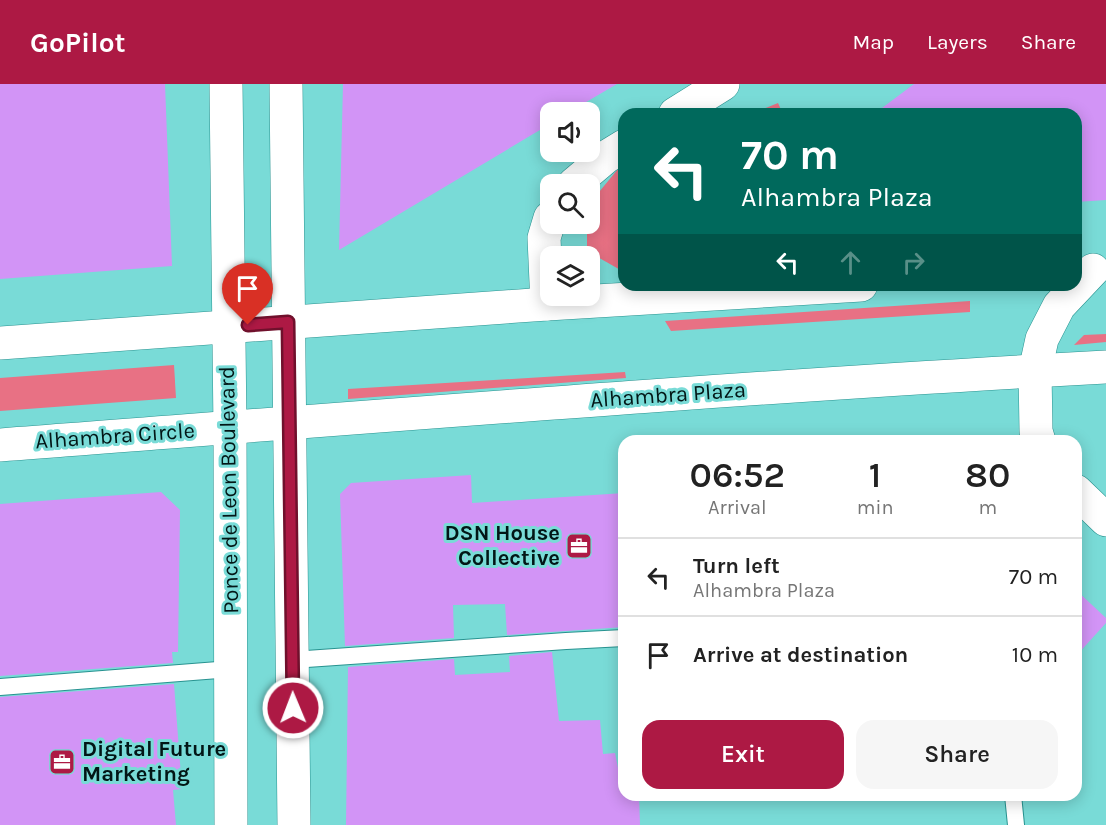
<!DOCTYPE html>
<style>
body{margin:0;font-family:Karla,sans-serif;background:#f6f6f6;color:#222;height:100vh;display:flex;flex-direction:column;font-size:22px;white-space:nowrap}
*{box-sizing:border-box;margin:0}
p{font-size:20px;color:#767676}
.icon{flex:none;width:33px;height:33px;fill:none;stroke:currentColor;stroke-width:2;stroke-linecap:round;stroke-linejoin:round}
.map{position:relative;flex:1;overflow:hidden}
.panel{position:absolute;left:618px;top:351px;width:464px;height:366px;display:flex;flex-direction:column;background:#fff;border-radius:18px;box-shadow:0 3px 15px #0003}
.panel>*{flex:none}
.hud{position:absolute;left:618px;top:24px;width:464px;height:183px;border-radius:18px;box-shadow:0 3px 15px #0003;background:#00695c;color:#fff;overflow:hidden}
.controls{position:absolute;left:540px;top:18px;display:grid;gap:12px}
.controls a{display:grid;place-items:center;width:60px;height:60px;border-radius:12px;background:#fff;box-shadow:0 3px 15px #0003;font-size:30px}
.pin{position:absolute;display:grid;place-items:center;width:51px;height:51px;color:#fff;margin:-62px -26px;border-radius:50% 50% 50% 0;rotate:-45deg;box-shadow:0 0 6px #0007}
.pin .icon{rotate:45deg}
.me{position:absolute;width:66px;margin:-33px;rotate:359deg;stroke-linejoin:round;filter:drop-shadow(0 0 4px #0008)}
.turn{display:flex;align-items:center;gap:21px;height:126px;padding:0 24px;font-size:27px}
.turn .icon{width:78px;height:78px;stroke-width:2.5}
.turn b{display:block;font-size:42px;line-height:51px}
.lanes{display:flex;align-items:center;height:57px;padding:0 24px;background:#0003;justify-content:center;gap:30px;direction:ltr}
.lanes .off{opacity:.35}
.eta{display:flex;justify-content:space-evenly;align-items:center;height:102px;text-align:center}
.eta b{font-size:36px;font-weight:600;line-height:42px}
.button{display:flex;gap:12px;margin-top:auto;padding:12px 24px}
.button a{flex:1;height:69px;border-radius:18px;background:#ad1944;color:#fff;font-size:24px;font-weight:600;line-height:69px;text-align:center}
.button a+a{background:#f6f6f6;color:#222}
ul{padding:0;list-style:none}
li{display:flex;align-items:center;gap:18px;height:78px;padding:0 24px;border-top:2px solid #e0e0e0}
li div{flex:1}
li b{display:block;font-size:22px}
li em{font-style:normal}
header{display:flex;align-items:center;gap:36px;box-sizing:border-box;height:84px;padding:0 30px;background:#ad1944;color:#fff}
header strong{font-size:28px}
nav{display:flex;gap:33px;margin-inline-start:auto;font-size:21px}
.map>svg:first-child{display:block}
.green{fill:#e87184}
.building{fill:#d294f6}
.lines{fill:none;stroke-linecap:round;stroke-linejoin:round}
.service-casing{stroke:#289390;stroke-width:18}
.minor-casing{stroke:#289390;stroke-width:34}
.tertiary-casing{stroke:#289390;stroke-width:34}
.service{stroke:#fff;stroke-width:16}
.minor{stroke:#fff;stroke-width:33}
.tertiary{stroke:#fff;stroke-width:33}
.route-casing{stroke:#70102c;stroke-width:15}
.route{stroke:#ad1944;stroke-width:10}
.labels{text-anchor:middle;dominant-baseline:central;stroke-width:6;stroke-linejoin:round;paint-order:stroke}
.street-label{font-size:22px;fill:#021616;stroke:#79dbd7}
.poi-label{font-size:22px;font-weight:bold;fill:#021616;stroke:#79dbd7;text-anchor:end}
</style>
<header>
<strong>GoPilot</strong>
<nav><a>Map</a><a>Layers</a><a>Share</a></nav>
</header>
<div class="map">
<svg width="1106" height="741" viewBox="0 0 1106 741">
<rect width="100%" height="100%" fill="#79dbd7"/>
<g class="green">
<polygon points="778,19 783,30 751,30"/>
<polygon points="624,82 624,188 587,167 587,140 590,140 590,119 618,85"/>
<polygon points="970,217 970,228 671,247 665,237"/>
<polygon points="1106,250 1106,258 1074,261 1084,251"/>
<polygon points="174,281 176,314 0,327 0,294"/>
<polygon points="625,288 626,294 348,315 348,305"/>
</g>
<g class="building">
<polygon points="0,0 165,0 172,182 0,195"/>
<polygon points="343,0 617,0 569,28 550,28 550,40 339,166"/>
<polygon points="914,0 1106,0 1106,116 1076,118 1076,30 874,30"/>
<polygon points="471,391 472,419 624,409 624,543 507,551 505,520 453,521 454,554 345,562 340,410 351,399"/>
<polygon points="161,408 180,426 178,568 172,568 173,579 0,592 0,420"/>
<polygon points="1076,506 1106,534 1106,539 1076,572"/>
<polygon points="552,568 559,637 600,636 603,670 615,669 618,684 624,684 624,711 639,711 640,741 346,741 348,583 454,575 455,591 510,588 509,572"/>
<polygon points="174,600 182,705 173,706 176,741 0,741 0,613"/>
</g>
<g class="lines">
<g class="service-casing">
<g id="service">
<polyline points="292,576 566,557 624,554"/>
<polyline points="0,603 231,585"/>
<polyline points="1013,711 1016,741"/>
</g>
</g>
<g class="minor-casing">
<g id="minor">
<polyline points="675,30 723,0"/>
<polyline points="574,100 606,73 624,62"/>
<polyline points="547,220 544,154 550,134"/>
<polyline points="1035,287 1036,347 1039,357"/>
<polyline points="1076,407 1106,436"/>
</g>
</g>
<g class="tertiary-casing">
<g id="tertiary">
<polyline points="226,0 230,344 231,741"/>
<polyline points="286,0 294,741"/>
<polyline points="0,259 547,220 861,201"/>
<polyline points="1035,287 1042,255 1059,222 1093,186"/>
<path d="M0,361C369,333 737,303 1106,283"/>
</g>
</g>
<use href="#service" class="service"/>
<use href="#minor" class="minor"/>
<use href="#tertiary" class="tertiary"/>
</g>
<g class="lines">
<g class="route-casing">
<polyline id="route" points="248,241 288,238 293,624"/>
</g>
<use href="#route" class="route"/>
</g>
<defs>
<g id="office-square" transform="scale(1.35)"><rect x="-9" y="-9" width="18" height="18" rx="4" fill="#ad1944" stroke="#79dbd7"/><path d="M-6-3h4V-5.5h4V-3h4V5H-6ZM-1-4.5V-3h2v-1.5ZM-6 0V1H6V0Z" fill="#fff"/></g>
</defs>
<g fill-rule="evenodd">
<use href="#office-square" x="579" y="462"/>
<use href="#office-square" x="62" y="678"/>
</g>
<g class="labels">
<g class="street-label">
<text transform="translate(668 311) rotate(-4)">Alhambra Plaza</text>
<text transform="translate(115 352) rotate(-4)">Alhambra Circle</text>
<text transform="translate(229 406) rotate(-91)">Ponce de Leon Boulevard</text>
</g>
<g class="poi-label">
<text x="560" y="449">DSN House<tspan x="560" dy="25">Collective</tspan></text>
<text x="82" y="665" text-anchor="start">Digital Future<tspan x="82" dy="25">Marketing</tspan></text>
</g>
</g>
</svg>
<div class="controls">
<a><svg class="icon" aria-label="sound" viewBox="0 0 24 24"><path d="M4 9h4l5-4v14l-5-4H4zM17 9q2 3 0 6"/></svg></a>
<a><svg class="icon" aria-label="search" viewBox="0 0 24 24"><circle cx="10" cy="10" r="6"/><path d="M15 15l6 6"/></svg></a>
<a><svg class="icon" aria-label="layers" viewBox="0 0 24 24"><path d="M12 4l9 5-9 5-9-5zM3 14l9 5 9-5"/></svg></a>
</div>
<div class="pin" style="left:248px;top:241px;background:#d93025"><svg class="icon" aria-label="arrive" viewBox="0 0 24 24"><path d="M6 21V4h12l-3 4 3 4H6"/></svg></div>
<svg class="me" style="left:293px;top:624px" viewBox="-20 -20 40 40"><circle r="17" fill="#ad1944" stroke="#fff" stroke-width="3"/><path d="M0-11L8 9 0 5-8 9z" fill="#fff"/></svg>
<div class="hud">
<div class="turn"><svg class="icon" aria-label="left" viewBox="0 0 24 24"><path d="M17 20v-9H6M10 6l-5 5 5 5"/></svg><div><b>70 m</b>Alhambra Plaza</div></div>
<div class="lanes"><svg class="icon" aria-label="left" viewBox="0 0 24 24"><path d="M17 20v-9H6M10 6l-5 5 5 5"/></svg><svg class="icon off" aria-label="ahead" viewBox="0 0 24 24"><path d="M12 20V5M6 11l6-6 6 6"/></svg><svg class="icon off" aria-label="right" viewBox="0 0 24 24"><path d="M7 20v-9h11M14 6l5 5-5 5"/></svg></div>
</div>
<section class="panel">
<div class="eta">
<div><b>06:52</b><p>Arrival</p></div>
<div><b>1</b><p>min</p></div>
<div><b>80</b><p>m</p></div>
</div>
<ul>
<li><svg class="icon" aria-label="left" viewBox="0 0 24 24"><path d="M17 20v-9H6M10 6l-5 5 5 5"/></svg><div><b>Turn left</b><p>Alhambra Plaza</p></div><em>70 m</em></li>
<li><svg class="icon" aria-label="arrive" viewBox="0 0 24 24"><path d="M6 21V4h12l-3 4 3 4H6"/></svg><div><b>Arrive at destination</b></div><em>10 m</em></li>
</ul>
<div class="button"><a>Exit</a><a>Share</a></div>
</section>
</div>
